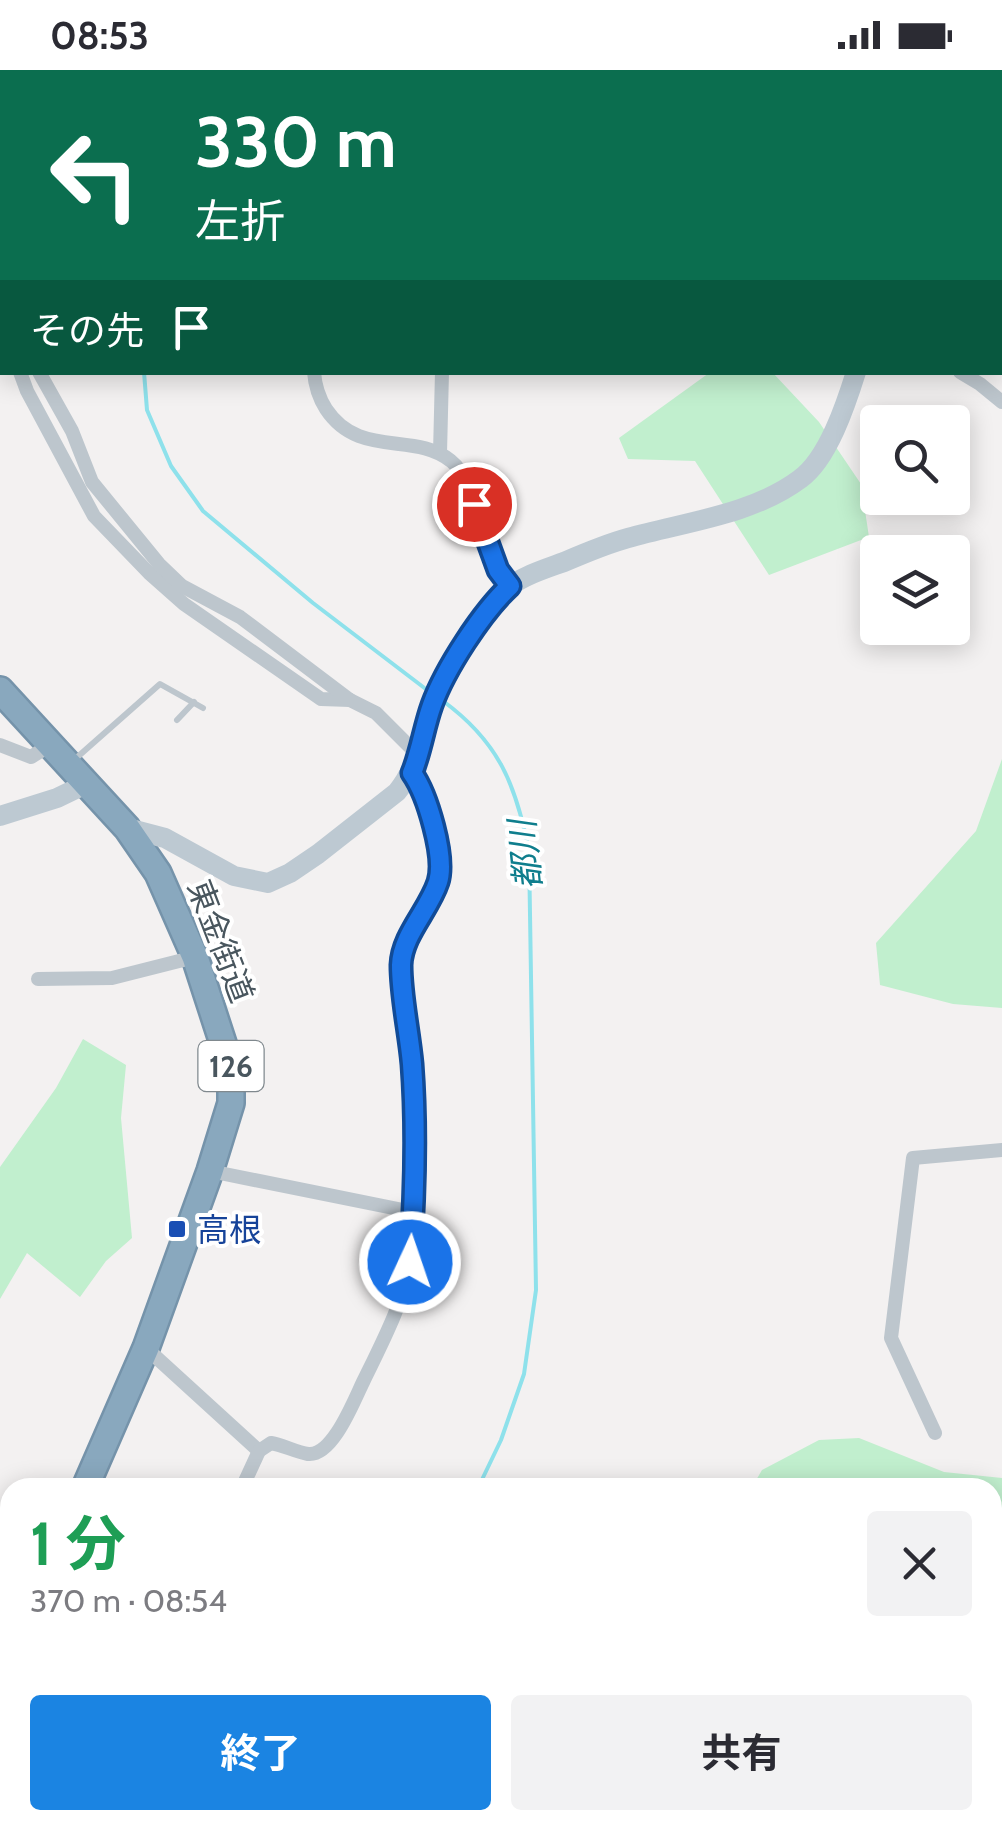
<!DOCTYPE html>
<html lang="ja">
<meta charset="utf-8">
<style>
body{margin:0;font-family:Cabin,"Noto Sans JP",sans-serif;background:#f2f2f3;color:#2b2b33;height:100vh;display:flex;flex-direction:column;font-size:38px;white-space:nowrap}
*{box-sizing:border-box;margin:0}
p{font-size:32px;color:#7c7c81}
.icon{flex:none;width:55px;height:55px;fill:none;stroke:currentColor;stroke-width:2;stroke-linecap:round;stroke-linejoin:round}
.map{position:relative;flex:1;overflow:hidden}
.details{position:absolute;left:0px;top:1408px;width:1002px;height:352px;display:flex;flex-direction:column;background:#fff;border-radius:30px 30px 0 0;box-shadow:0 5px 25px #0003}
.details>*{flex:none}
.top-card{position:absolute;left:0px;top:0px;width:1002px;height:305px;box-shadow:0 5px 25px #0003;background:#0b6e4f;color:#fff;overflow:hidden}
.buttons{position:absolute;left:860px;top:335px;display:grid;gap:20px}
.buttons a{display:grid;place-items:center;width:110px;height:110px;border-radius:10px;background:#fff;box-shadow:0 5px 25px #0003;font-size:50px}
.pin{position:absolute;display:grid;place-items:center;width:85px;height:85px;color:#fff;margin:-42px;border:5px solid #fff;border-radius:50%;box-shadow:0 2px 10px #0007}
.me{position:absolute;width:110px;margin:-55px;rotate:3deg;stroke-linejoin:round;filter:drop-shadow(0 0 8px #0008)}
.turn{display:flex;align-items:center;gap:35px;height:210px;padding:0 30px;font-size:45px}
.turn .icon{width:130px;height:130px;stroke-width:2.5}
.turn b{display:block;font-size:70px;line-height:85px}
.then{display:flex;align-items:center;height:95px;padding:0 30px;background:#0003;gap:20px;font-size:38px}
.round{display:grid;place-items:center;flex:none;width:105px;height:105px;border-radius:10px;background:#f2f2f3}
.headline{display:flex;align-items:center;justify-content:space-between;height:170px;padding:0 30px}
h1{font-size:60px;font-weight:700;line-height:75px;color:#1e9e55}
.action{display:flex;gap:20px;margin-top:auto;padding:20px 30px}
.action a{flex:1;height:115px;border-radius:10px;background:#1b84e2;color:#fff;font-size:40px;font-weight:700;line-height:115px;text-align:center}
.action a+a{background:#f2f2f3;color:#2b2b33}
.status{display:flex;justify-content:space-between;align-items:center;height:70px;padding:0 50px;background:#fff;direction:ltr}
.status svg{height:28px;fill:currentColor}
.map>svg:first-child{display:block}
.green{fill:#c1efce}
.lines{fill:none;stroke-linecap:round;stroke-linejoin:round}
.stream{stroke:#8ee1eb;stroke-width:4}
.highway-casing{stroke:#7593aa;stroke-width:30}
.lane{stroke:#bdc6cd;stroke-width:6}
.street{stroke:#bdc6cd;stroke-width:14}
.secondary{stroke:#bdc9d2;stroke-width:20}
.highway{stroke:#89a8be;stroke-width:25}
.route-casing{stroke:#114b97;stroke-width:25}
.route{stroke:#1a73e8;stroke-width:18}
.transit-dot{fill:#1a4fb4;stroke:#fff;stroke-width:4}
.labels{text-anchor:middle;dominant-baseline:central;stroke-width:8;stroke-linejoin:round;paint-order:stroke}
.shield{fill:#fff;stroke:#80898e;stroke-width:2.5}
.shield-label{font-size:30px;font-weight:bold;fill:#49565e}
.street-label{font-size:32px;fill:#49565e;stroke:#fff}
.transit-label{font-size:32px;fill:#164399;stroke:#fff;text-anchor:start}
.water-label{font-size:35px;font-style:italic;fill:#0f7e8d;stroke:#fff}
</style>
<div class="status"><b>08:53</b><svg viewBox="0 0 49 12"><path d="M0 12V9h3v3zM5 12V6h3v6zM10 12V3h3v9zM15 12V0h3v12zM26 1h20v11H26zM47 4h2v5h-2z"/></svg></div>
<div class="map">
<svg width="1002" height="1759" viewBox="0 0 1002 1759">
<rect width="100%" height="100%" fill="#f3f1f1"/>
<g class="green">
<polygon points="709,303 773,303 819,352 861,414 869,467 769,505 695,391 628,389 619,368"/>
<polygon points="1002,689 1002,938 953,934 880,915 876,873 976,761"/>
<polygon points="83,969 126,995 121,1048 132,1168 106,1191 80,1227 27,1183 0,1229 0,1097 56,1018"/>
<polygon points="859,1368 944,1402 1002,1408 1002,1558 993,1572 992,1418 752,1417 762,1400 819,1370"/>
<polygon points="1002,1672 1002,1759 935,1759 940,1750 992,1750 993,1680"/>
<polygon points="612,1750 886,1750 884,1759 610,1759"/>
</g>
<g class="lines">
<g class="stream">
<polyline points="130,0 130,2"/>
<polyline points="144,302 147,340 171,396 203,441 313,533 431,623"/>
<path d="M443,631C499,672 516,715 529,781L536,1220L524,1304L501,1370L478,1418"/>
<polyline points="318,1759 322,1750"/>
</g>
<g class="highway-casing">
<g id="highway">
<polyline points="0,620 127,758 158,803 195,887 231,998 231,1033 210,1101 146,1278 85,1418"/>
<polyline points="0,1599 10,1578"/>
</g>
</g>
<g class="lane">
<polyline points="177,650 194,632"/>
<polyline points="74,690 160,614 203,638"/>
<polyline points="992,1731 1002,1715"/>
<polyline points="982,1759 985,1750"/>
</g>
<g class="street">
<polyline points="300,0 301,2"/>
<polyline points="20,302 27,321 94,446 149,503 184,534 321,629 350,630"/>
<polyline points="39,302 72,361 92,412 159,494 182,516 240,547 350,630 376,643 419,686"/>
<path d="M314,302C315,315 319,328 326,339C359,389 414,361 451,391C476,410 489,485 509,517"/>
<polyline points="960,302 980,314 1002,332"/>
<polyline points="440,383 442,302"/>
<polyline points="0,675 31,687 50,675"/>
<polyline points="38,909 112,908 195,887"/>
<polyline points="210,1101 413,1142"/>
<polyline points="146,1278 259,1381"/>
<polyline points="935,1363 891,1268 913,1088 1002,1080"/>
<path d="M242,1418L259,1381L271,1373C283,1375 296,1382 308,1384C333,1387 355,1328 364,1310C382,1273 405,1229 411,1189C420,1125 416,1057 412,992C409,960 401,926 402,894C402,864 430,840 438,812C446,787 427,724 412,703"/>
<polyline points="992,1607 1002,1601"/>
<polyline points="102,1759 108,1750"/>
<polyline points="942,1759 943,1750"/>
</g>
<g class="secondary">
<polyline points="1000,35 1002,34"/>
<polyline points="0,746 57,728 86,714"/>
<path d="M127,758L165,768L234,806L268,813L290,803L318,784L397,722C420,694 420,663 434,631C447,600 482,537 509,517C525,505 545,499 564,492C585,483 606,474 628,468C684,452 752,445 800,409C828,389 846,334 856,302"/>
</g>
<use href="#highway" class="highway"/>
</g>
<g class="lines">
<g class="route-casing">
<path id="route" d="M410,1192C415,1124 417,1061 412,994C409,961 401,927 401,895C402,865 429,840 438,812C446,787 427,724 412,703C421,681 424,657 432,635C445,599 482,542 510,516L498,500L474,434"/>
</g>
<use href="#route" class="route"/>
</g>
<rect class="transit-dot" x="167" y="1149" width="20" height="20" rx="5"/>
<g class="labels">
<rect class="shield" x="198.5" y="971" width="65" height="50" rx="8"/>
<g class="shield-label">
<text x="231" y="996">126</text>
</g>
<g class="street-label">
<text transform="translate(221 871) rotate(69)">東金街道</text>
</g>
<g class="transit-label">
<text x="197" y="1159">高根</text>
</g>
<g class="water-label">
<text transform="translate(525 785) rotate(-96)">都川</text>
</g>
</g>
</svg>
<div class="buttons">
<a><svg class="icon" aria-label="search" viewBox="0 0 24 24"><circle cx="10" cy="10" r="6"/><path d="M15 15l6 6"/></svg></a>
<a><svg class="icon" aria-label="layers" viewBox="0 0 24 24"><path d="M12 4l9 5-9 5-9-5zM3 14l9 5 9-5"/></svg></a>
</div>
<div class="pin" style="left:474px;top:434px;background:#d93025"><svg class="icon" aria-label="arrive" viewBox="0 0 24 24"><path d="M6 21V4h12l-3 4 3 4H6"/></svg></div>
<svg class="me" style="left:410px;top:1192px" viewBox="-20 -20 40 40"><circle r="17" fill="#1a73e8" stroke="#fff" stroke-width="3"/><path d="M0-11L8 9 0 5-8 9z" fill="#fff"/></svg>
<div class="top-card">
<div class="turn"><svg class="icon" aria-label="left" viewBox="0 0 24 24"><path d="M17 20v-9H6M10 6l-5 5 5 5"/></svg><div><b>330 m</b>左折</div></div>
<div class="then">その先<svg class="icon" aria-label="arrive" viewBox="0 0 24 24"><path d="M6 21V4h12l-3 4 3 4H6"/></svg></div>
</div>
<section class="details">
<div class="headline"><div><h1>1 分</h1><p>370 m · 08:54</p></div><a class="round"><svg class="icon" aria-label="close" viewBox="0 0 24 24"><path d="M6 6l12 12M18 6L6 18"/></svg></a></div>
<div class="action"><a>終了</a><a>共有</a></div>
</section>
</div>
